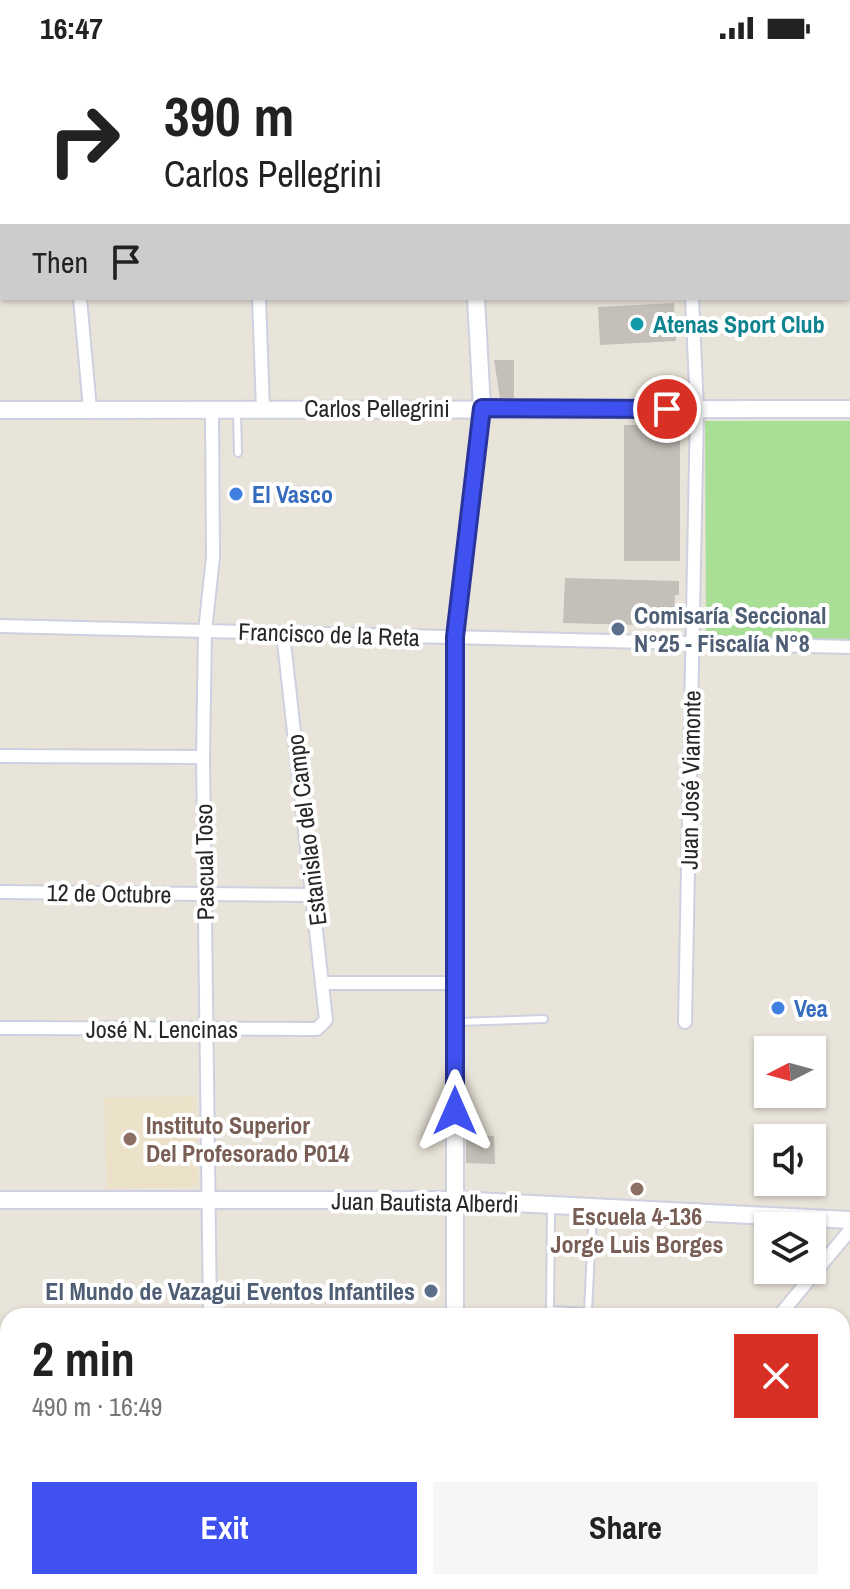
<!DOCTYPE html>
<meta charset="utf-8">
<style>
body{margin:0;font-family:"Archivo Narrow",sans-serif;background:#f6f6f6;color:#222;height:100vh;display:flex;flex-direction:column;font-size:30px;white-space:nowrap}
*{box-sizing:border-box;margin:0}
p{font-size:26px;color:#767676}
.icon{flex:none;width:44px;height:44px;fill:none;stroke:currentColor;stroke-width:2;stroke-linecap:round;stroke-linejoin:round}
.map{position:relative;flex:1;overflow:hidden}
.panel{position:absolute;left:0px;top:1252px;width:850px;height:282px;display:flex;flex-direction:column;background:#fff;border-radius:24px 24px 0 0;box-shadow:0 2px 6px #0004}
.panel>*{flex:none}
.hud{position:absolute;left:0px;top:0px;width:850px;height:244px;box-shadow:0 2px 6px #0004;background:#fff;color:#222;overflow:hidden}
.needle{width:52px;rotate:264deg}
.tools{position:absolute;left:754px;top:980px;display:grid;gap:16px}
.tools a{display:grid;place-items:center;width:72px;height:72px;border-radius:0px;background:#fff;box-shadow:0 2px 6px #0004;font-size:40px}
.pin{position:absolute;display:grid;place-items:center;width:68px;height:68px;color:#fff;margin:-34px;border:4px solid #fff;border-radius:50%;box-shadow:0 2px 8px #0007}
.me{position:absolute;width:88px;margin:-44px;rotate:0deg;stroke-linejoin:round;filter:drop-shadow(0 0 6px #0008)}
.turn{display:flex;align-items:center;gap:28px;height:168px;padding:0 32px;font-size:36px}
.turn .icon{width:104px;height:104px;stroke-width:2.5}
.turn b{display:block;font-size:56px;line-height:68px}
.then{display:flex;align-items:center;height:76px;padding:0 32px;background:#0003;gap:16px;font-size:30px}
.round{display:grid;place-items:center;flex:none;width:84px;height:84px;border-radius:0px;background:#f6f6f6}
.headline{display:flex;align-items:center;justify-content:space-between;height:136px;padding:0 32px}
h1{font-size:48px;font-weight:700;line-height:60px}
.button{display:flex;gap:16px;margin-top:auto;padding:16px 32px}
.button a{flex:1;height:92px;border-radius:0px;background:#3f51f0;color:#fff;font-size:32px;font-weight:700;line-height:92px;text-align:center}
.button a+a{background:#f6f6f6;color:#222}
.status{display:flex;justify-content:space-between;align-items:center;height:56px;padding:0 40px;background:#fff;direction:ltr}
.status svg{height:22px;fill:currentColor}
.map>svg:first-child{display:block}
.education{fill:#ebe2c9}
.green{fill:#a9de97}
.water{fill:#70bee8}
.building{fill:#c4c0b9}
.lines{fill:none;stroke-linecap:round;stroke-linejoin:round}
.lane-casing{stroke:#ced0e0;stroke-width:10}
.street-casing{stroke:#ced0e0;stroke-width:16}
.secondary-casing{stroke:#ced0e0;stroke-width:20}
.highway-casing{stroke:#c7c7c7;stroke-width:26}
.lane{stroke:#fff;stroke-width:6}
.street{stroke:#fff;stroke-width:12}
.secondary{stroke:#fff;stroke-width:16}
.highway{stroke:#f6a958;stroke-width:22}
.route-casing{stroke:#29359c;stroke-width:20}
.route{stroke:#3f51f0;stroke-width:14}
.culture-dot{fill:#0f9aa8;stroke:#fff;stroke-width:3}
.shop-dot{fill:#3f7fe0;stroke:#fff;stroke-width:3}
.service-dot{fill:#5c6f8a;stroke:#fff;stroke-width:3}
.education-dot{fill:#8d6e63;stroke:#fff;stroke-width:3}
.labels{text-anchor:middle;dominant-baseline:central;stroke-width:8;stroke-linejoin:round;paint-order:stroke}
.culture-label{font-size:24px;font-weight:bold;fill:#0d838f;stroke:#fff;text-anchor:start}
.street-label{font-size:24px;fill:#272727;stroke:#fff}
.shop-label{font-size:24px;font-weight:bold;fill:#366cbe;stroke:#fff;text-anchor:start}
.service-label{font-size:24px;font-weight:bold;fill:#4e5e75;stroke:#fff;text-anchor:start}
.education-label{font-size:24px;font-weight:bold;fill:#785e54;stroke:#fff;text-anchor:start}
</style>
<div class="status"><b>16:47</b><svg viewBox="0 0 49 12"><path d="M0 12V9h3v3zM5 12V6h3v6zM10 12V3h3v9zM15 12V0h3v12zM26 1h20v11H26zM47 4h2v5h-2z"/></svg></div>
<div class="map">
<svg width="850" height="1533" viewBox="0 0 850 1533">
<rect width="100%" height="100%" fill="#e9e4d9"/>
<polygon class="education" points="196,1040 198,1131 107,1133 104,1042"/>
<g class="green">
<polygon points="705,365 850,365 850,583 706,581"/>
<polygon points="842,1499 850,1503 850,1533 796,1533 773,1526 842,1526"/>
</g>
<polygon class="water" points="363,1526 590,1526 643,1533 419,1533"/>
<g class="building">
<polygon points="674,247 676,285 600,289 598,251"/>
<polygon points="494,304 514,304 514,342 500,342"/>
<rect x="624" y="369" width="56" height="136"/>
<polygon points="565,522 679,525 679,539 675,539 674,570 563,567"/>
<polygon points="466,1079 494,1080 495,1108 466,1107"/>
</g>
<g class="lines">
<g class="lane-casing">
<g id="lane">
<polyline points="237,357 238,397"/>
<polyline points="458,966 544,963"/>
<polyline points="551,1152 550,1254 588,1256 593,1151"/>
<polyline points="209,1234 251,1243"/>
<polyline points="842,1398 850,1397"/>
</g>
</g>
<g class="street-casing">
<g id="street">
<polyline points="63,0 63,2"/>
<polyline points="246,0 246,2"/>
<polyline points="680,0 680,2"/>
<polyline points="848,58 850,58"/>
<polyline points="0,112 2,112"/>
<polyline points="80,242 90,353"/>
<polyline points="259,242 263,353"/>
<polyline points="0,570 850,591"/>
<polyline points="0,700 203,701"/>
<polyline points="0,836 314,839"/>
<polyline points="322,927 454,927"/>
<polyline points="685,966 697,353 692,242"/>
<polyline points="0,972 317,973 326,964 283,577"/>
<polyline points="210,1260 203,701 205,575 213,501 212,353"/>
<polyline points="779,1260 850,1174"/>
<polyline points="0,1393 8,1395"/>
<polyline points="456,1526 456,1533"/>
</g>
</g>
<g class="secondary-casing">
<g id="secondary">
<polyline points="463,0 463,2"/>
<polyline points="0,354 850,353"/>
<polyline points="0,1144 455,1144 850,1164"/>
<polyline points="455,1260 455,581 482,352 476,242"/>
<polyline points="842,1424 850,1416"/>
<polyline points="842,1475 850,1477"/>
<polyline points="842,1490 850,1493"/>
</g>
</g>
<g class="highway-casing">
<g id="highway">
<polyline points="0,1430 8,1431"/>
<polyline points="0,1504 8,1505"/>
<polyline points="187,1526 245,1533"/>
<polyline points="728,1526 752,1533"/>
</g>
</g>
<use href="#lane" class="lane"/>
<use href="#street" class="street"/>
<use href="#secondary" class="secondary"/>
<use href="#highway" class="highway"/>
</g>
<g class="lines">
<g class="route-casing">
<polyline id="route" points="455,1055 455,581 482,352 667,353"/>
</g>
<use href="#route" class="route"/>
</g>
<circle class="culture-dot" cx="637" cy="268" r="8"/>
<g class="shop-dot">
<circle cx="236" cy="438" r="8"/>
<circle cx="778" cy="952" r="8"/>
</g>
<g class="service-dot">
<circle cx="618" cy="573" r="8"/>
<circle cx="431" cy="1235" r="8"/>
</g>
<g class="education-dot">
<circle cx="130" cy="1083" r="8"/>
<circle cx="637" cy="1133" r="8"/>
</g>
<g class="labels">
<g class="culture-label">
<text x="653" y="268">Atenas Sport Club</text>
</g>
<g class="street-label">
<text x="377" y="352">Carlos Pellegrini</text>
<text transform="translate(329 578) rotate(2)">Francisco de la Reta</text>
<text transform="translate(690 724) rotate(-89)">Juan José Viamonte</text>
<text transform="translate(306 774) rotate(-97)">Estanislao del Campo</text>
<text transform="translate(204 806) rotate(-91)">Pascual Toso</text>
<text transform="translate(109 837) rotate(1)">12 de Octubre</text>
<text x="162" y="973">José N. Lencinas</text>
<text transform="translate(425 1146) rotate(1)">Juan Bautista Alberdi</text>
</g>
<g class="shop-label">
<text x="252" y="438">El Vasco</text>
<text x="794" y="952">Vea</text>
</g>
<g class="service-label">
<text x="634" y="559">Comisaría Seccional<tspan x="634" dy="28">N°25 - Fiscalía N°8</tspan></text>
<text x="415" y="1235" text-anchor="end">El Mundo de Vazagui Eventos Infantiles</text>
</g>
<g class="education-label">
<text x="146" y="1069">Instituto Superior<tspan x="146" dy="28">Del Profesorado P014</tspan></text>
<text x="637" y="1160" text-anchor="middle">Escuela 4-136<tspan x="637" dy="28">Jorge Luis Borges</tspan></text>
</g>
</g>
</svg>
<div class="tools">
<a><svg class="needle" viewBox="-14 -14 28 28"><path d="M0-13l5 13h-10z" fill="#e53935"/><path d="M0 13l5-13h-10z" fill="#767676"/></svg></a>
<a><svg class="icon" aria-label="sound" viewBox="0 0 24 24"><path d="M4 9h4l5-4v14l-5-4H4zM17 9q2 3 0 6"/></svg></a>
<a><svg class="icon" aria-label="layers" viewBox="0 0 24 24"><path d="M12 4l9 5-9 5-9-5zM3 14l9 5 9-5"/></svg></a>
</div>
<div class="pin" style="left:667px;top:353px;background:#d93025"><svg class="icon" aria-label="arrive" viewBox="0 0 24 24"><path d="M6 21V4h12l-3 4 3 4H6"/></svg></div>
<svg class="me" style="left:455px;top:1055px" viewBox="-20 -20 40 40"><path d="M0-17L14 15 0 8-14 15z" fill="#3f51f0" stroke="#fff" stroke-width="4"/></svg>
<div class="hud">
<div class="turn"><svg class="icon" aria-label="right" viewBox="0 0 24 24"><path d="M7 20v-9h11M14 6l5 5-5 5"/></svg><div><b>390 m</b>Carlos Pellegrini</div></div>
<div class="then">Then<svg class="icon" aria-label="arrive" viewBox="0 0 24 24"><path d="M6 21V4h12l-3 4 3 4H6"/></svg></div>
</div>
<section class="panel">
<div class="headline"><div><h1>2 min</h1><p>490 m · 16:49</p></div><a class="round" style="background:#d93025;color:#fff"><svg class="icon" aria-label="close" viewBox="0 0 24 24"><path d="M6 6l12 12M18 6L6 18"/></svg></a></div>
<div class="button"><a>Exit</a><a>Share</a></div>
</section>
</div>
